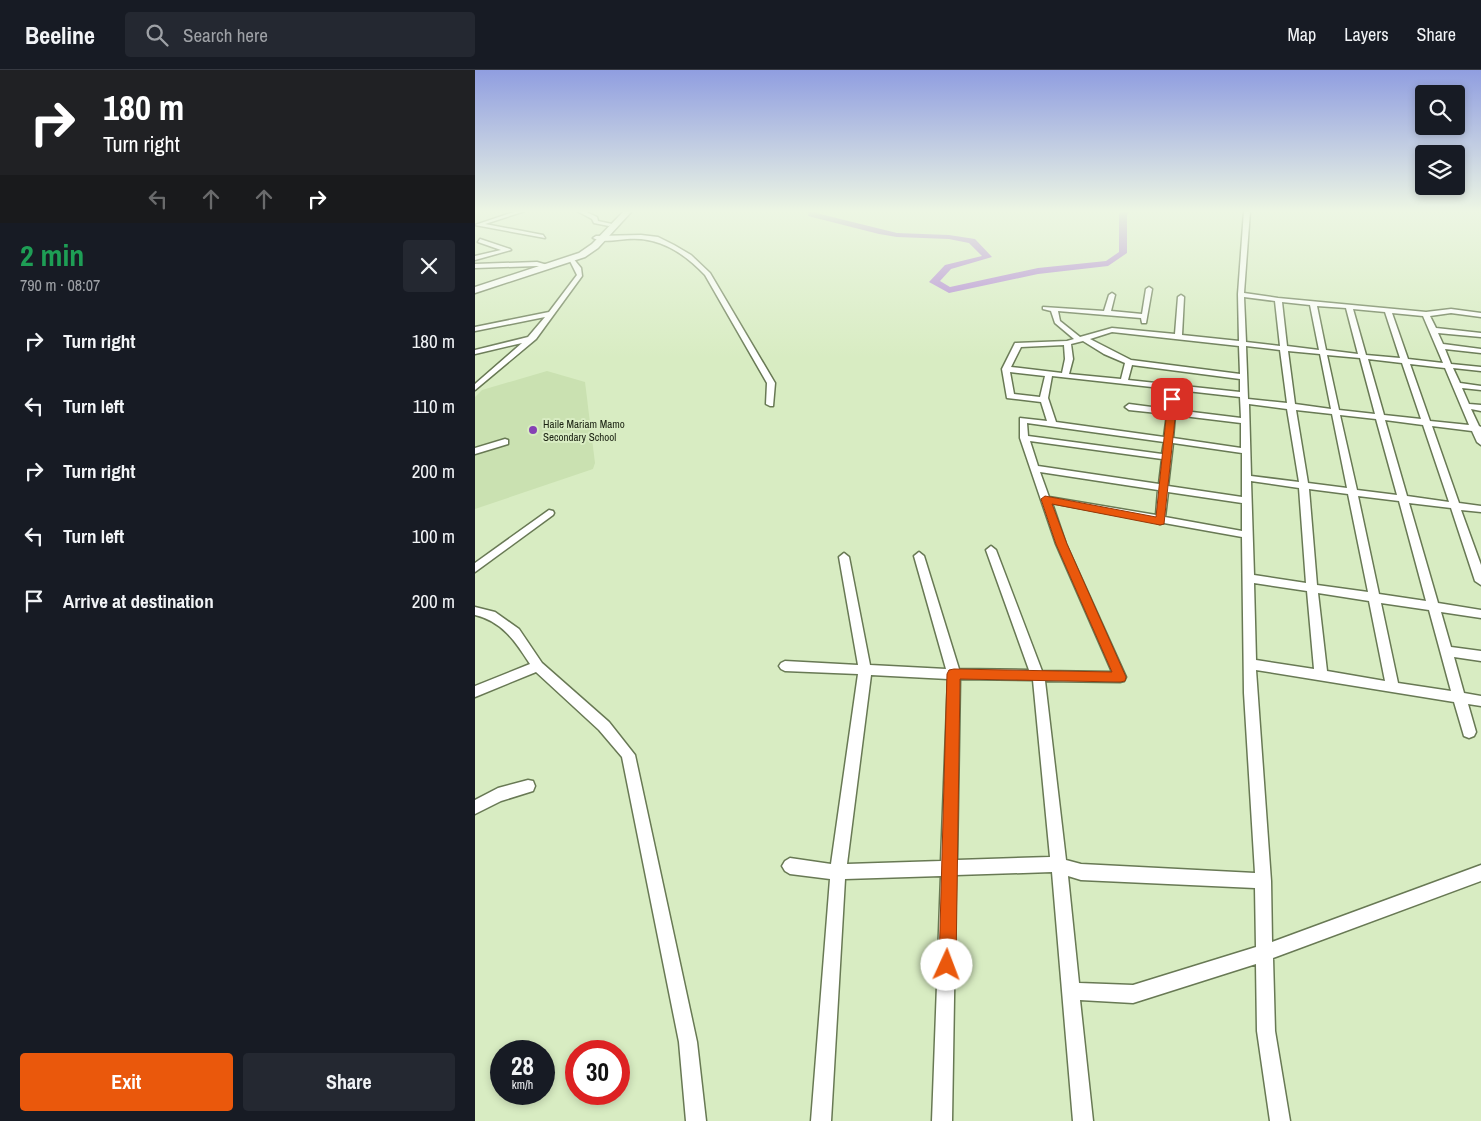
<!DOCTYPE html>
<meta charset="utf-8">
<style>
body{margin:0;font-family:"Archivo Narrow",sans-serif;background:#242831;color:#f1f3f6;height:100vh;display:flex;flex-direction:column;font-size:19px;white-space:nowrap}
*{box-sizing:border-box;margin:0}
p{font-size:16px;color:#9ea1a6}
.icon{flex:none;width:28px;height:28px;fill:none;stroke:currentColor;stroke-width:2;stroke-linecap:round;stroke-linejoin:round}
.map{position:relative;flex:1;overflow:hidden}
.details{display:flex;flex-direction:column;background:#171b24;width:475px}
.details>*{flex:none}
.banner{background:#202124;color:#fff;overflow:hidden}
.controls{position:absolute;left:940px;top:15px;display:grid;gap:10px}
.controls a{display:grid;place-items:center;width:50px;height:50px;border-radius:5px;background:#171b24;box-shadow:0 2px 8px #0003;font-size:25px}
.speed{position:absolute;left:15px;top:970px;display:flex;gap:10px;font-size:25px;font-weight:700;text-align:center}
.speed>*{display:grid;place-content:center;width:65px;height:65px;border-radius:50%;background:#171b24;box-shadow:0 2px 8px #0003;line-height:1}
.speed small{font-size:12px;font-weight:400}
.speed .limit{border:8px solid #d22;background:#fff;color:#111}
.pin{position:absolute;display:grid;place-items:center;width:42px;height:42px;color:#fff;margin:-21px;border-radius:10px;box-shadow:0 2px 8px #0006}
.me{position:absolute;width:55px;margin:-28px;rotate:2deg;stroke-linejoin:round;filter:drop-shadow(0 0 4px #0008)}
.turn{display:flex;align-items:center;gap:18px;height:105px;padding:0 20px;font-size:22px}
.turn .icon{width:65px;height:65px;stroke-width:2.5}
.turn b{display:block;font-size:35px;line-height:42px}
.lanes{display:flex;align-items:center;height:48px;padding:0 20px;background:#0003;justify-content:center;gap:25px;direction:ltr}
.lanes .off{opacity:.35}
.round{display:grid;place-items:center;flex:none;width:52px;height:52px;border-radius:5px;background:#242831}
.summary{display:flex;align-items:center;justify-content:space-between;height:85px;padding:0 20px}
h1{font-size:30px;font-weight:800;line-height:38px;color:#1e9e55}
.action{display:flex;gap:10px;margin-top:auto;padding:10px 20px}
.action a{flex:1;height:58px;border-radius:5px;background:#ea580c;color:#fff;font-size:20px;font-weight:800;line-height:58px;text-align:center}
.action a+a{background:#242831;color:#f1f3f6}
ul{padding:0;list-style:none}
li{display:flex;align-items:center;gap:15px;height:65px;padding:0 20px}
li div{flex:1}
li b{display:block;font-size:19px}
li em{font-style:normal}
header{display:flex;align-items:center;gap:30px;box-sizing:border-box;height:70px;padding:0 25px;background:#171b24;border-bottom:1px solid #363941}
header strong{font-size:24px}
nav{display:flex;gap:28px;margin-inline-start:auto;font-size:18px}
.search{width:350px;height:45px;background:#242831;display:flex;align-items:center;gap:12px;box-sizing:border-box;padding:0 18px;border-radius:5px;color:#9ea1a6;font-size:19px}
main{display:flex;flex:1;min-height:0}
.map>svg:first-child{display:block}
.built{fill:#cae1b1}
.lines{fill:none;stroke-linecap:round;stroke-linejoin:round}
.river{fill:#ac7dd3;fill-rule:evenodd}
.minor-casing{stroke:#687954;stroke-width:3}
.highway-casing{stroke:#687954;stroke-width:3}
.minor{fill:#fff;fill-rule:evenodd}
.highway{fill:#fff;fill-rule:evenodd}
.route{fill:#ea580c;stroke:#983908}
.poi-dot{fill:#8541b4;stroke:#d8ecc2;stroke-width:2}
.labels{text-anchor:middle;dominant-baseline:central;stroke-width:4;stroke-linejoin:round;paint-order:stroke}
.far-poi-label{font-size:11px;fill:#1c2313;stroke:#d8ecc2;text-anchor:start}
</style>
<header>
<strong>Beeline</strong>
<div class="search"><svg class="icon" aria-label="search" viewBox="0 0 24 24"><circle cx="10" cy="10" r="6"/><path d="M15 15l6 6"/></svg>Search here</div>
<nav><a>Map</a><a>Layers</a><a>Share</a></nav>
</header>
<main>
<section class="details">
<div class="banner">
<div class="turn"><svg class="icon" aria-label="right" viewBox="0 0 24 24"><path d="M7 20v-9h11M14 6l5 5-5 5"/></svg><div><b>180 m</b>Turn right</div></div>
<div class="lanes"><svg class="icon off" aria-label="left" viewBox="0 0 24 24"><path d="M17 20v-9H6M10 6l-5 5 5 5"/></svg><svg class="icon off" aria-label="ahead" viewBox="0 0 24 24"><path d="M12 20V5M6 11l6-6 6 6"/></svg><svg class="icon off" aria-label="ahead" viewBox="0 0 24 24"><path d="M12 20V5M6 11l6-6 6 6"/></svg><svg class="icon" aria-label="right" viewBox="0 0 24 24"><path d="M7 20v-9h11M14 6l5 5-5 5"/></svg></div>
</div>
<div class="summary"><div><h1>2 min</h1><p>790 m · 08:07</p></div><a class="round"><svg class="icon" aria-label="close" viewBox="0 0 24 24"><path d="M6 6l12 12M18 6L6 18"/></svg></a></div>
<ul>
<li><svg class="icon" aria-label="right" viewBox="0 0 24 24"><path d="M7 20v-9h11M14 6l5 5-5 5"/></svg><div><b>Turn right</b></div><em>180 m</em></li>
<li><svg class="icon" aria-label="left" viewBox="0 0 24 24"><path d="M17 20v-9H6M10 6l-5 5 5 5"/></svg><div><b>Turn left</b></div><em>110 m</em></li>
<li><svg class="icon" aria-label="right" viewBox="0 0 24 24"><path d="M7 20v-9h11M14 6l5 5-5 5"/></svg><div><b>Turn right</b></div><em>200 m</em></li>
<li><svg class="icon" aria-label="left" viewBox="0 0 24 24"><path d="M17 20v-9H6M10 6l-5 5 5 5"/></svg><div><b>Turn left</b></div><em>100 m</em></li>
<li><svg class="icon" aria-label="arrive" viewBox="0 0 24 24"><path d="M6 21V4h12l-3 4 3 4H6"/></svg><div><b>Arrive at destination</b></div><em>200 m</em></li>
</ul>
<div class="action"><a>Exit</a><a>Share</a></div>
</section>
<div class="map">
<svg width="1006" height="1051" viewBox="0 0 1006 1051">
<rect width="100%" height="100%" fill="#d8ecc2"/>
<polygon class="built" points="72,301 110,312 120,393 118,399 0,439 0,327 7,320"/>
<g class="lines">
<polygon class="river" points="334,141 342,141 341,143 422,163 474,165 500,169 517,187 476,199 465,211 475,217 563,198 631,191 644,182 644,145 646,141 654,141 652,145 652,183 633,196 563,204 474,223 454,212 470,195 507,186 494,173 474,169 422,167 404,164 333,146"/>
<g class="minor-casing">
<g id="minor">
<polygon points="42,141 50,141 10,154 68,165 70,168 0,155"/>
<polygon points="102,141 109,141 122,147 123,151 137,154 134,156 119,153 117,149"/>
<path d="M769,141H775L769,223L803,228L951,242L976,239L1006,243V247L976,243L955,246L961,258L1006,263V267L963,263L968,274L1006,279V283L970,279L976,294L1006,297V301L978,298L985,313L1006,316V320L987,318L994,334L1006,335V341L996,339L1004,356L1006,357V375L1002,372L997,361L957,356L984,433L1006,436V442L986,440L1006,495V515L1000,511L976,438L934,433L963,533L1006,540V548L966,542L976,577L1006,581V591L979,587L989,623L1006,626V636L993,634L1001,662L999,666L994,668L989,666L979,632L781,600L796,811L797,872L1006,795V811L798,888L800,961L815,1051H795L782,961L781,894L658,933L605,930L618,1051H598L577,802L481,805L477,1051H457L466,806L370,809L356,1051H336L355,809L315,804L310,801L307,796L310,791L315,788L356,794L383,604L310,601L306,599L304,596L306,593L310,591L383,595L364,487L369,483L374,487L395,595L471,599L439,486L444,482L449,486L484,599L554,600L511,480L516,476L521,480L567,601L637,602L581,474L545,368V348L572,351L566,332L532,328L527,299L540,273L592,271L599,269L580,253L576,241L568,239V237L629,241L634,225L637,223L640,225L636,241L667,244L671,219L674,217L677,219L671,253H667L666,248L583,241L585,251L605,267L637,258L700,264L703,227L706,225L709,227L707,265L764,271L763,224ZM769,227L800,231L805,276L771,272ZM807,232L835,235L844,280L812,276ZM842,236L871,238L883,284L851,280ZM878,239L910,242L925,288L891,285ZM917,243L948,246L968,293L933,289ZM637,262L764,276L765,304L656,290L615,269ZM608,271L629,284L650,293L646,309L594,304L598,289L596,274ZM589,275L590,289L587,303L536,297L546,277ZM771,276L805,280L812,333L773,329ZM813,281L845,284L856,339L820,334ZM852,285L885,288L900,344L864,340ZM893,289L927,293L946,349L909,345ZM935,294L970,298L994,355L955,351ZM657,295L765,309V322L653,310ZM535,302L570,306L565,327L539,324ZM577,306L695,319L692,339L654,334L650,337L654,340L692,344L689,367L581,352L573,328ZM703,320L765,327L766,348L701,340ZM774,334L812,339L824,412L776,406ZM821,340L857,344L872,418L833,413ZM700,345L766,353V378L698,368ZM865,345L901,349L922,425L882,420ZM910,350L948,355L974,432L932,426ZM552,353L689,372L687,384L553,366ZM555,371L687,389L684,414L563,396ZM698,373L767,383V427L693,416ZM565,402L683,420L681,445L574,427ZM776,411L824,418L831,513L779,505ZM834,419L873,424L893,522L842,515ZM693,422L767,433V461L690,447ZM883,426L924,431L951,531L904,524ZM577,433L680,452L685,454L689,453L767,467L769,623L780,803L606,794L591,790L570,611L645,612L649,611L651,607L591,474ZM779,513L832,521L839,599L781,590ZM843,523L894,531L910,611L852,601ZM906,533L954,540L976,621L923,613ZM396,605L473,609L466,791L372,794ZM485,609L558,610L575,787L482,790ZM593,806L606,810L780,818L781,877L658,915L604,913Z"/>
<path d="M166,165L183,167L199,175L216,185L235,203L300,313L298,336H295L291,334L292,313L230,205C209,183 184,166 152,169C142,170 127,173 118,168L121,166Z"/>
<polygon points="5,169 35,179 36,180 0,190 0,186 26,180 3,172"/>
<polygon points="97,187 106,198 107,206 61,269 0,320 0,314 47,273 0,284 0,280 53,267 70,247 0,261 0,257 74,242 102,205 94,189"/>
<polygon points="62,192 76,196 73,198 62,196 0,198 0,194"/>
<polygon points="30,369 33,370 33,374 0,384 0,378"/>
<polygon points="74,440 78,441 79,443 78,445 0,502 0,493"/>
<path d="M0,537L20,542L44,559L67,593L134,652L160,685L222,972L231,1051H211L204,972L147,687L124,660L61,602L0,627V616L55,594C40,571 28,552 0,545Z"/>
<polygon points="53,710 58,711 60,716 58,721 26,731 0,744 0,730 23,718"/>
</g>
</g>
<g class="highway-casing">
<polygon id="highway" points="149,141 157,141 123,178 110,187 0,223 0,217 104,183 117,174"/>
</g>
<use href="#minor" class="minor"/>
<use href="#highway" class="highway"/>
</g>
<linearGradient id="sky" x2="0" y2="1"><stop stop-color="#909ee0"/><stop offset="0.49" stop-color="#edf6e4"/><stop offset="1" stop-color="#edf6e4" stop-opacity="0"/></linearGradient>
<rect width="1006" height="288" fill="url(#sky)"/>
<polygon class="route" points="697,327 702,329 689,454 685,455 577,434 592,474 651,607 650,611 645,612 485,609 481,895 478,901 472,904 466,901 464,895 472,604 474,600 479,599 637,602 581,474 566,429 570,426 681,447 693,329"/>
<circle class="poi-dot" cx="58" cy="360" r="5"/>
<g class="labels">
<g class="far-poi-label">
<text x="68" y="354">Haile Mariam Mamo<tspan x="68" dy="13">Secondary School</tspan></text>
</g>
</g>
</svg>
<div class="controls">
<a><svg class="icon" aria-label="search" viewBox="0 0 24 24"><circle cx="10" cy="10" r="6"/><path d="M15 15l6 6"/></svg></a>
<a><svg class="icon" aria-label="layers" viewBox="0 0 24 24"><path d="M12 4l9 5-9 5-9-5zM3 14l9 5 9-5"/></svg></a>
</div>
<div class="speed"><div>28<small>km/h</small></div><div class="limit">30</div></div>
<div class="pin" style="left:697px;top:329px;background:#d93025"><svg class="icon" aria-label="arrive" viewBox="0 0 24 24"><path d="M6 21V4h12l-3 4 3 4H6"/></svg></div>
<svg class="me" style="left:472px;top:895px" viewBox="-20 -20 40 40"><circle r="19" fill="#fff"/><path d="M0-13L10 11 0 6-10 11z" fill="#ea580c"/></svg>
</div>
</main>
